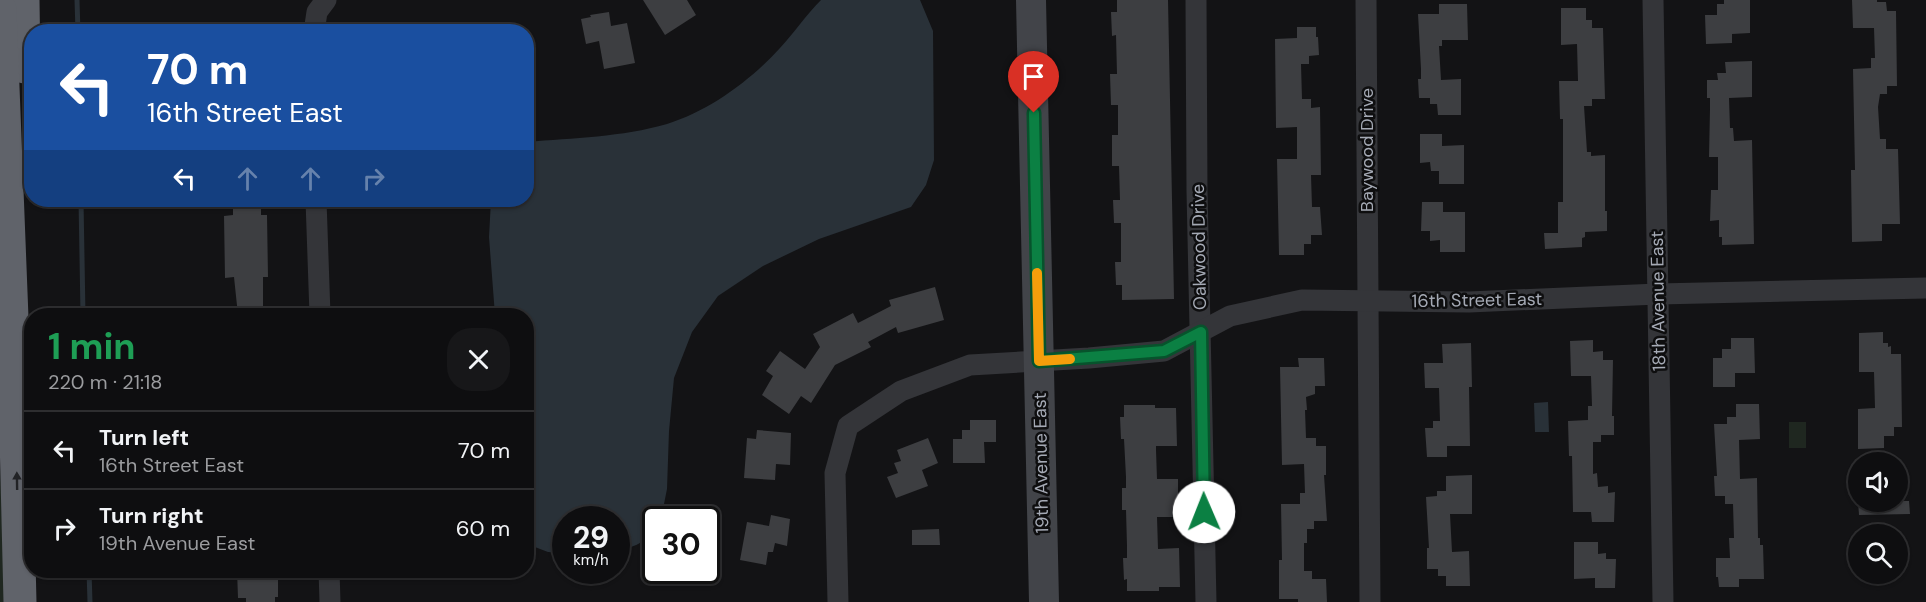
<!DOCTYPE html>
<meta charset="utf-8">
<style>
body{margin:0;font-family:"DM Sans",sans-serif;background:#171719;color:#f1f3f6;height:100vh;display:flex;flex-direction:column;font-size:22px;white-space:nowrap}
*{box-sizing:border-box;margin:0}
p{font-size:20px;color:#9b9c9f}
.icon{flex:none;width:33px;height:33px;fill:none;stroke:currentColor;stroke-width:2;stroke-linecap:round;stroke-linejoin:round}
.map{position:relative;flex:1;overflow:hidden}
.sheet{position:absolute;left:24px;top:308px;width:510px;height:270px;display:flex;flex-direction:column;background:#0e0e10;border-radius:24px;box-shadow:0 2px 4px #0004,0 0 0 2px #2e2e30}
.sheet>*{flex:none}
.guide{position:absolute;left:24px;top:24px;width:510px;height:183px;border-radius:24px;box-shadow:0 2px 4px #0004,0 0 0 2px #2e2e30;background:#1a4fa0;color:#fff;overflow:hidden}
.tools{position:absolute;left:1848px;top:452px;display:grid;gap:12px}
.tools a{display:grid;place-items:center;width:60px;height:60px;border-radius:50%;background:#0e0e10;box-shadow:0 2px 4px #0004,0 0 0 2px #2e2e30;font-size:30px}
.speed{position:absolute;left:552px;top:506px;display:flex;gap:12px;font-size:30px;font-weight:700;text-align:center}
.speed>*{display:grid;place-content:center;width:78px;height:78px;border-radius:50%;background:#0e0e10;box-shadow:0 2px 4px #0004,0 0 0 2px #2e2e30;line-height:1}
.speed small{font-size:15px;font-weight:400}
.speed .limit{border:3px solid #111;border-radius:9px;background:#fff;color:#111}
.pin{position:absolute;display:grid;place-items:center;width:51px;height:51px;color:#fff;margin:-62px -26px;border-radius:50% 50% 50% 0;rotate:-45deg;box-shadow:0 0 6px #0007}
.pin .icon{rotate:45deg}
.me{position:absolute;width:66px;margin:-33px;rotate:359deg;stroke-linejoin:round;filter:drop-shadow(0 0 4px #0008)}
.turn{display:flex;align-items:center;gap:21px;height:126px;padding:0 24px;font-size:27px}
.turn .icon{width:78px;height:78px;stroke-width:2.5}
.turn b{display:block;font-size:42px;line-height:51px}
.lanes{display:flex;align-items:center;height:57px;padding:0 24px;background:#0003;justify-content:center;gap:30px;direction:ltr}
.lanes .off{opacity:.35}
.round{display:grid;place-items:center;flex:none;width:63px;height:63px;border-radius:24px;background:#171719}
.head{display:flex;align-items:center;justify-content:space-between;height:102px;padding:0 24px}
h1{font-size:36px;font-weight:700;line-height:45px;color:#1e9e55}
ul{padding:0;list-style:none}
li{display:flex;align-items:center;gap:18px;height:78px;padding:0 24px;border-top:2px solid #2e2e30}
li div{flex:1}
li b{display:block;font-size:22px}
li em{font-style:normal}
.map>svg:first-child{display:block}
.green{fill:#1f2720}
.water{fill:#293138}
.lines{fill:none;stroke-linecap:round;stroke-linejoin:round}
.stream{stroke:#293138;stroke-width:5}
.building{fill:#3d3e41}
.street{stroke:#343539;stroke-width:21}
.secondary{stroke:#424449;stroke-width:30}
.highway{stroke:#60636a;stroke-width:33}
.oneway{fill:#222326}
.route-casing{stroke:#07532c;stroke-width:15}
.route{stroke:#0b8043;stroke-width:10}
.slow{stroke:#f59e0b;stroke-width:10}
.labels{text-anchor:middle;dominant-baseline:central;stroke-width:5;stroke-linejoin:round;paint-order:stroke}
.street-label{font-size:18px;fill:#a5aab5;stroke:#0e0e0f}
</style>
<div class="map">
<svg width="1926" height="602" viewBox="0 0 1926 602">
<rect width="100%" height="100%" fill="#131315"/>
<g class="green">
<rect x="1789" y="422" width="17" height="26"/>
<polygon points="0,465 5,602 0,602"/>
</g>
<g class="water">
<path d="M821,0H920L933,31L934,160L926,185L911,207L819,239L763,266L718,296L692,332L674,378L669,431L667,489L661,519H656C656,540 634,547 617,551L616,519H566L565,553L548,552L527,544L526,315H495L489,237L491,200H526L527,142C573,138 622,137 667,124C709,111 750,81 780,48C794,33 806,15 821,0Z"/>
<polygon points="1548,402 1549,432 1535,432 1534,403"/>
</g>
<g class="lines">
<g class="stream">
<polyline points="77,0 78,32"/>
<polyline points="81,200 83,315"/>
<polyline points="89,570 90,602"/>
</g>
</g>
<g class="building">
<polygon points="643,0 687,0 696,15 665,35"/>
<polygon points="1117,0 1168,0 1174,299 1122,300 1122,285 1116,285 1115,262 1121,262 1121,223 1114,223 1113,200 1120,200 1119,166 1112,166 1112,135 1118,135 1118,105 1111,105 1110,74 1117,74 1116,35 1112,36 1111,12 1117,12"/>
<polygon points="1724,0 1750,0 1750,33 1732,34 1732,43 1706,44 1705,15 1717,15 1717,4 1724,4"/>
<polygon points="1852,0 1877,0 1877,2 1886,2 1887,11 1896,11 1897,86 1887,86 1887,94 1880,94 1878,107 1880,139 1886,139 1886,149 1898,149 1900,224 1882,224 1882,241 1852,242 1851,170 1855,170 1853,69 1871,68 1871,58 1875,58 1874,28 1853,28"/>
<polygon points="1439,4 1467,4 1468,40 1442,40 1442,46 1439,46 1441,80 1461,79 1461,115 1438,115 1437,104 1430,104 1430,98 1419,98 1418,79 1421,79 1421,69 1418,14 1439,14"/>
<polygon points="1561,8 1586,8 1586,20 1592,20 1592,28 1603,28 1605,99 1592,99 1592,106 1584,106 1587,152 1591,152 1591,156 1605,155 1605,211 1607,211 1607,231 1585,232 1585,237 1582,238 1582,247 1545,249 1544,233 1558,233 1558,202 1563,202 1563,119 1560,119 1559,81 1578,81 1577,44 1561,45"/>
<polygon points="609,12 611,26 627,23 635,63 604,69 599,41 586,44 581,19 591,17 590,15"/>
<polygon points="1297,27 1316,27 1316,37 1318,37 1319,55 1309,56 1309,64 1301,64 1302,99 1311,99 1311,108 1320,107 1321,175 1311,175 1312,207 1320,207 1322,235 1311,235 1311,244 1304,244 1304,255 1279,255 1277,159 1297,159 1297,127 1276,128 1275,39 1297,38"/>
<polygon points="1752,61 1752,97 1729,98 1730,128 1733,128 1734,141 1752,140 1754,244 1722,245 1722,237 1719,237 1719,220 1710,221 1711,190 1718,190 1718,157 1709,157 1710,109 1710,98 1707,98 1707,80 1718,80 1717,73 1726,73 1725,62"/>
<polygon points="1420,134 1442,134 1442,146 1464,145 1464,184 1439,184 1439,171 1431,171 1430,162 1420,163"/>
<polygon points="1422,202 1443,202 1443,212 1465,212 1465,252 1440,252 1440,240 1430,241 1430,231 1421,231"/>
<polygon points="261,203 261,215 267,215 268,277 263,277 263,315 238,315 234,277 225,278 224,216 233,215 233,204"/>
<polygon points="935,287 944,320 898,333 896,327 868,342 871,347 835,365 811,403 801,396 789,414 762,395 773,376 766,371 780,351 805,369 820,347 813,334 853,313 858,323 891,306 889,300"/>
<polygon points="1883,332 1883,343 1888,343 1888,347 1891,346 1891,354 1901,354 1902,427 1894,427 1894,436 1884,436 1884,448 1858,449 1858,409 1875,408 1874,372 1859,372 1859,333"/>
<polygon points="1731,338 1754,338 1755,373 1735,373 1735,387 1713,387 1713,358 1722,358 1722,349 1731,349"/>
<polygon points="1593,340 1593,352 1603,351 1603,360 1613,360 1612,416 1614,416 1614,435 1601,435 1601,442 1593,442 1593,474 1597,473 1598,487 1608,486 1608,493 1615,492 1614,522 1592,522 1591,512 1573,512 1572,456 1569,456 1568,421 1588,420 1588,406 1592,406 1591,376 1571,376 1570,341"/>
<polygon points="1471,343 1472,387 1469,387 1470,446 1447,446 1447,457 1427,457 1425,428 1433,428 1433,421 1440,421 1439,388 1425,388 1424,363 1443,363 1442,344"/>
<polygon points="1298,358 1324,358 1325,386 1315,386 1315,394 1306,397 1307,410 1305,410 1306,438 1316,438 1316,446 1326,446 1326,475 1324,475 1327,521 1314,521 1314,529 1307,529 1307,543 1304,543 1304,571 1312,571 1312,579 1326,579 1327,602 1298,602 1298,599 1279,599 1279,560 1282,560 1281,504 1300,504 1300,493 1305,493 1304,464 1282,465 1280,367 1299,367"/>
<polygon points="1736,404 1759,404 1760,439 1739,440 1740,479 1757,478 1758,538 1760,538 1760,545 1763,545 1764,579 1739,579 1739,587 1719,587 1718,577 1716,577 1716,558 1730,558 1729,538 1734,538 1733,504 1725,504 1725,496 1715,496 1714,476 1717,476 1714,424 1727,424 1727,417 1736,417"/>
<polygon points="1124,405 1155,405 1155,408 1176,408 1177,446 1156,446 1156,450 1157,479 1178,479 1178,517 1157,517 1158,549 1179,548 1180,587 1159,587 1159,591 1127,591 1127,579 1124,580 1123,558 1127,558 1127,546 1126,510 1122,510 1122,488 1126,488 1126,477 1124,439 1121,439 1120,417 1124,417"/>
<polygon points="970,420 996,420 996,442 984,442 985,463 953,463 953,439 962,439 962,430 970,430"/>
<polygon points="757,430 791,433 790,465 776,464 775,480 744,478 747,438 756,439"/>
<polygon points="928,438 938,463 922,470 928,486 896,498 887,477 898,473 894,463 901,461 897,450"/>
<polygon points="1472,475 1472,514 1450,514 1452,552 1469,551 1470,586 1446,586 1446,576 1438,576 1438,569 1427,569 1427,548 1429,548 1426,497 1437,496 1437,491 1446,491 1446,476"/>
<polygon points="1858,501 1909,501 1910,514 1859,515"/>
<polygon points="771,515 790,519 787,546 775,543 773,552 768,552 766,565 740,560 747,522 769,526"/>
<polygon points="939,529 940,545 912,545 912,530"/>
<polygon points="1574,542 1598,542 1598,554 1606,553 1606,559 1616,559 1615,588 1595,588 1595,578 1574,579"/>
<polygon points="237,570 278,570 278,597 275,597 275,602 246,602 246,598 238,598"/>
</g>
<g class="lines">
<g class="street">
<polyline points="1196,0 1197,191 1206,602"/>
<polyline points="1366,0 1370,602"/>
<polyline points="1653,0 1663,602"/>
<polyline points="314,32 317,12 326,0"/>
<polyline points="316,200 320,315"/>
<polyline points="329,570 330,602"/>
<polyline points="838,602 835,473 848,426 901,391 970,365 1089,358 1164,351 1230,316 1302,300 1469,302 1658,294 1926,288"/>
</g>
<polyline class="secondary" points="1031,0 1044,602"/>
<g class="highway">
<polyline points="23,0 24,67"/>
<polyline points="0,10 15,395 20,602"/>
</g>
</g>
<defs><path id="oneway-solid" d="M-6-.8H1V-3.2L6.5 0L1 3.2V.8H-6Z" transform="scale(1.5)"/></defs>
<use class="oneway" href="#oneway-solid" transform="translate(17 481) rotate(-91)"/>
<g class="lines">
<g class="route-casing">
<polyline id="route" points="1034,113 1039,361 1164,351 1201,332 1204,512"/>
</g>
<use href="#route" class="route"/>
<polyline class="slow" points="1037,273 1039,361 1070,359"/>
</g>
<g class="labels">
<g class="street-label">
<text transform="translate(1367 150) rotate(-90)">Baywood Drive</text>
<text transform="translate(1199 247) rotate(-91)">Oakwood Drive</text>
<text transform="translate(1477 300) rotate(-1)">16th Street East</text>
<text transform="translate(1658 301) rotate(-91)">18th Avenue East</text>
<text transform="translate(1041 463) rotate(-91)">19th Avenue East</text>
</g>
</g>
</svg>
<div class="tools">
<a><svg class="icon" aria-label="sound" viewBox="0 0 24 24"><path d="M4 9h4l5-4v14l-5-4H4zM17 9q2 3 0 6"/></svg></a>
<a><svg class="icon" aria-label="search" viewBox="0 0 24 24"><circle cx="10" cy="10" r="6"/><path d="M15 15l6 6"/></svg></a>
</div>
<div class="speed"><div>29<small>km/h</small></div><div class="limit">30</div></div>
<div class="pin" style="left:1034px;top:113px;background:#d93025"><svg class="icon" aria-label="arrive" viewBox="0 0 24 24"><path d="M6 21V4h12l-3 4 3 4H6"/></svg></div>
<svg class="me" style="left:1204px;top:512px" viewBox="-20 -20 40 40"><circle r="19" fill="#fff"/><path d="M0-13L10 11 0 6-10 11z" fill="#0b8043"/></svg>
<div class="guide">
<div class="turn"><svg class="icon" aria-label="left" viewBox="0 0 24 24"><path d="M17 20v-9H6M10 6l-5 5 5 5"/></svg><div><b>70 m</b>16th Street East</div></div>
<div class="lanes"><svg class="icon" aria-label="left" viewBox="0 0 24 24"><path d="M17 20v-9H6M10 6l-5 5 5 5"/></svg><svg class="icon off" aria-label="ahead" viewBox="0 0 24 24"><path d="M12 20V5M6 11l6-6 6 6"/></svg><svg class="icon off" aria-label="ahead" viewBox="0 0 24 24"><path d="M12 20V5M6 11l6-6 6 6"/></svg><svg class="icon off" aria-label="right" viewBox="0 0 24 24"><path d="M7 20v-9h11M14 6l5 5-5 5"/></svg></div>
</div>
<section class="sheet">
<div class="head"><div><h1>1 min</h1><p>220 m · 21:18</p></div><a class="round"><svg class="icon" aria-label="close" viewBox="0 0 24 24"><path d="M6 6l12 12M18 6L6 18"/></svg></a></div>
<ul>
<li><svg class="icon" aria-label="left" viewBox="0 0 24 24"><path d="M17 20v-9H6M10 6l-5 5 5 5"/></svg><div><b>Turn left</b><p>16th Street East</p></div><em>70 m</em></li>
<li><svg class="icon" aria-label="right" viewBox="0 0 24 24"><path d="M7 20v-9h11M14 6l5 5-5 5"/></svg><div><b>Turn right</b><p>19th Avenue East</p></div><em>60 m</em></li>
</ul>
</section>
</div>
